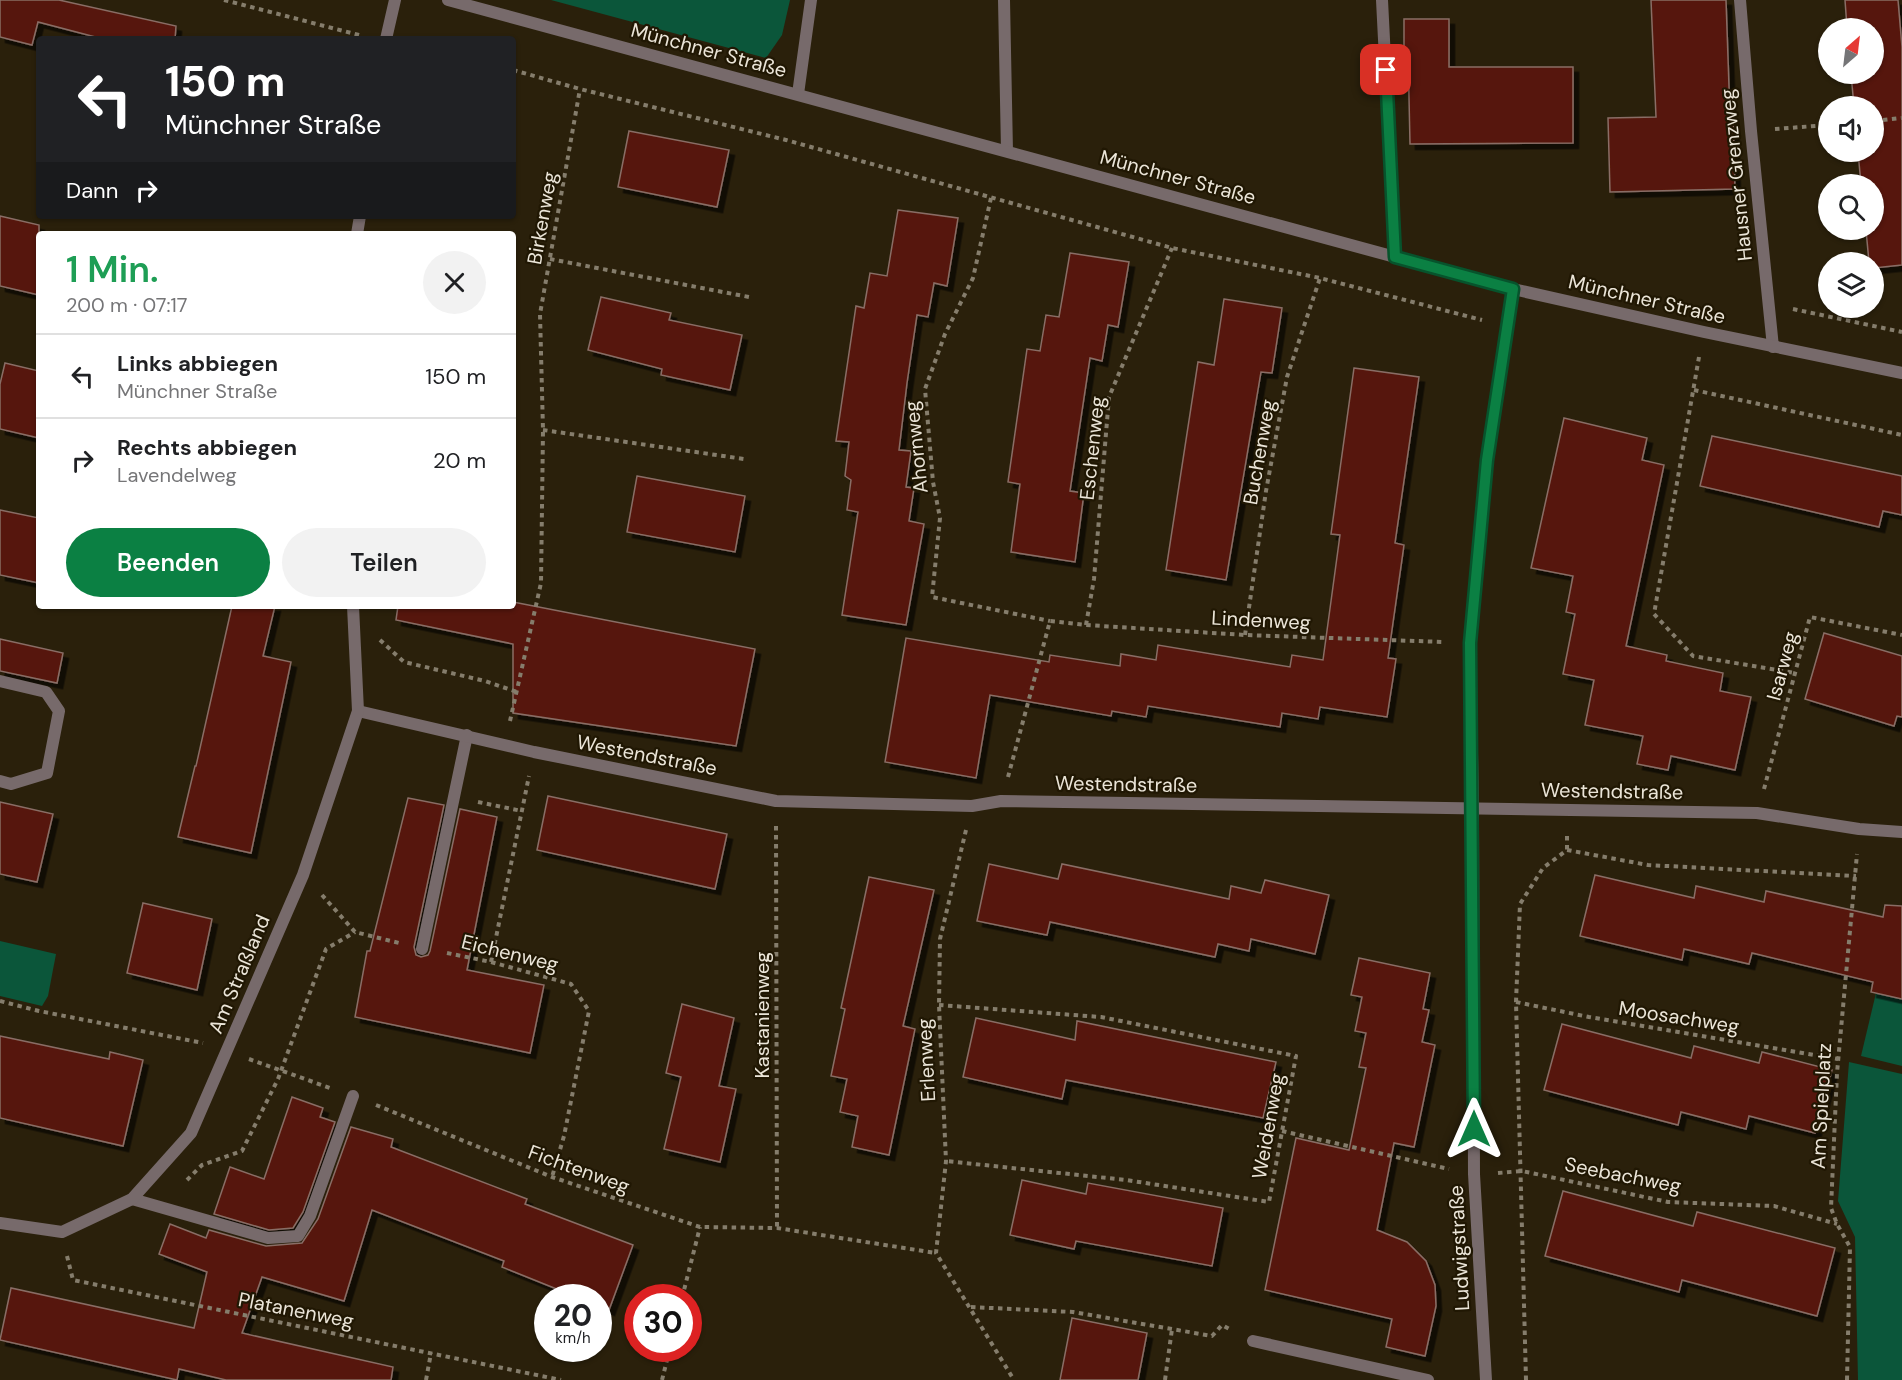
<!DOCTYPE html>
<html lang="de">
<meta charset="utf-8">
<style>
body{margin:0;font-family:"DM Sans",sans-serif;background:#f2f2f2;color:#202124;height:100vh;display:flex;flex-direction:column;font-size:22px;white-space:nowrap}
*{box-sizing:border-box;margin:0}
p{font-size:20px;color:#757577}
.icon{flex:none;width:33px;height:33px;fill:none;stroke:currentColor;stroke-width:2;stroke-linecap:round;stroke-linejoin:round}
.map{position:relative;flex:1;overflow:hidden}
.sheet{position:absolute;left:36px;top:231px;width:480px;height:378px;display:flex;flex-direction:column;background:#fff;border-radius:6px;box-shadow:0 2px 4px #0004}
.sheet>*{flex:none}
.top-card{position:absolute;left:36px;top:36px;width:480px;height:183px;border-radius:6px;box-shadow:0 2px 4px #0004;background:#202124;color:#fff;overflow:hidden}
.needle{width:39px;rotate:28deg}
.fabs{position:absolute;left:1818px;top:18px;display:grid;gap:12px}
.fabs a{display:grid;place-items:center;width:66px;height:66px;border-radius:50%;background:#fff;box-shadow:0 2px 4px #0004;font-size:30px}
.speed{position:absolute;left:534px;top:1284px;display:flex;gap:12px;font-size:30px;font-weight:700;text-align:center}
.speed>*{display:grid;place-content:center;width:78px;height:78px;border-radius:50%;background:#fff;box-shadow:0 2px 4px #0004;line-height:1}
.speed small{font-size:15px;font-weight:400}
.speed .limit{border:9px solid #d22;background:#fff;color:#111}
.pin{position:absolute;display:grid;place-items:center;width:51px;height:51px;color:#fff;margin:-26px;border-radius:12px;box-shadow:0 3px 9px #0006}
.me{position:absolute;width:66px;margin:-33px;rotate:0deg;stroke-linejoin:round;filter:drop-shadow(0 0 4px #0008)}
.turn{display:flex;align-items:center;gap:21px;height:126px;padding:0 30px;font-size:27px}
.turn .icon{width:78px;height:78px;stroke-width:2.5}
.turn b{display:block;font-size:42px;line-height:51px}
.then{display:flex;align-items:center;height:57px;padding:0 30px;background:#0003;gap:12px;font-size:22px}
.round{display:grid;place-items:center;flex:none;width:63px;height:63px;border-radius:32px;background:#f2f2f2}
.overview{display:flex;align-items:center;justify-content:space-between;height:102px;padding:0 30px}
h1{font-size:36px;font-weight:600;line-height:45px;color:#1e9e55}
.button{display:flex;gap:12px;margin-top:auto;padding:12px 30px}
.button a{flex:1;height:69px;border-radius:36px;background:#0b8043;color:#fff;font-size:24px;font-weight:600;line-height:69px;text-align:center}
.button a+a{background:#f2f2f2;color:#202124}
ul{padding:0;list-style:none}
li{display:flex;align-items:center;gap:18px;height:84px;padding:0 30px;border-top:2px solid #e0e0e0}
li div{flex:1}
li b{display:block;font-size:22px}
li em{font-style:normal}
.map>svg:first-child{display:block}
.green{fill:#0b563a}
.building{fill:#57180a;stroke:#896d66;stroke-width:1.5;filter:url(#shadow)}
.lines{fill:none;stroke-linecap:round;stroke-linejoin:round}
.path{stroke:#857d6c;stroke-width:4;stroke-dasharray:4.5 4.5;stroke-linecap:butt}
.service{stroke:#776a6b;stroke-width:12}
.minor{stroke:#776a6b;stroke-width:12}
.tertiary{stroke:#776a6b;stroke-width:12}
.route-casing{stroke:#07532c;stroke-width:15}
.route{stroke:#0b8043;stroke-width:10}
.labels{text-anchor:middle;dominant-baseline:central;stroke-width:4.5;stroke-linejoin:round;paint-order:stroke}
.street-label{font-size:20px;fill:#ebe5d8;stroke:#201703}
</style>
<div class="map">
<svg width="1902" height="1380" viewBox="0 0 1902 1380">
<defs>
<filter id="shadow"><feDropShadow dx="5.5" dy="5.5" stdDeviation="0" flood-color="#0009"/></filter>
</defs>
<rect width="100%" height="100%" fill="#2a200b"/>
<g class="green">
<polygon points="551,0 790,0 782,35 766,58"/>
<polygon points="0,941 56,954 48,996 42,1006 0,996"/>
<polygon points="1876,993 1902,999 1902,1066 1861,1056"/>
<polygon points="1849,1062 1902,1074 1902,1380 1858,1380 1855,1237 1838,1201"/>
</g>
<g class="building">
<polygon points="0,0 59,0 176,26 175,39 103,39 38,22 32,45 0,37"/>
<polygon points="1651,0 1726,0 1730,115 1733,115 1735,189 1610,192 1608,118 1656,117"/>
<polygon points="1845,0 1898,0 1902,47 1902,265 1874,268 1874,262 1869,262 1866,230 1874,230 1874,184 1861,184 1858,152 1874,152 1874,106 1854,106 1851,74 1874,74 1874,28 1847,28"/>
<polygon points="1404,19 1449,19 1449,67 1573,67 1573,143 1410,144 1408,51 1404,51"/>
<polygon points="629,131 729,150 717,207 618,187"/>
<polygon points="898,210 958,218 947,286 934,283 928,317 917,315 907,383 899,450 911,451 906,487 914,488 909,521 924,524 906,625 842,615 858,512 847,510 851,480 845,476 849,442 836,441 856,306 864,308 870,273 887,276"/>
<polygon points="0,216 39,225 39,295 0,286"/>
<polygon points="1070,253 1129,262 1118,327 1108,325 1102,361 1090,358 1070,491 1084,493 1075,562 1011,552 1020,484 1008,482 1027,349 1040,351 1046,315 1059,317"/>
<polygon points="601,297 671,313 669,320 742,335 730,390 661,375 662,369 588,350"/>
<polygon points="1224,299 1282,308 1272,373 1261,372 1226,580 1166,570 1198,362 1214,365"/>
<polygon points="5,363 39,371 39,438 0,429 0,384"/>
<polygon points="1354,368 1419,377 1395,543 1404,545 1388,658 1396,659 1387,717 1320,707 1318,719 1282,713 1280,727 1148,706 1146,717 1112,711 1111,716 990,695 976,778 885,762 906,638 1049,662 1050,655 1120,666 1121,654 1156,660 1158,645 1290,667 1292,655 1323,660 1340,535 1331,534"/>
<polygon points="1564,418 1647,438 1642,460 1664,465 1626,646 1667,655 1666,661 1723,673 1720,691 1751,697 1735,770 1671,756 1668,770 1637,764 1643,736 1585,725 1594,680 1563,674 1575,614 1566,612 1573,576 1531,568"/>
<polygon points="1712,436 1902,476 1902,515 1883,511 1879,527 1700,486"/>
<polygon points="637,476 745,496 735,552 627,532"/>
<polygon points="0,510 39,518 39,583 0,575"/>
<polygon points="513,602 755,649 736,746 513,713 513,644 396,620 398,606 513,606"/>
<polygon points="232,606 275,606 263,656 291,662 251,853 178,837 195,766 196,766"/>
<polygon points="1824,633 1902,656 1902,717 1897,716 1894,726 1805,699"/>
<polygon points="0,639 63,653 57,683 0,671"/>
<polygon points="548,796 727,834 715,889 537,850"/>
<polygon points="408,798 444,805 414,947 416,955 421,957 428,955 430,951 460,809 497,817 467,970 544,985 530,1053 355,1017 367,951 370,951"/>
<polygon points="0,802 53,814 37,882 0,874"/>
<polygon points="989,864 1058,879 1062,864 1229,899 1231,886 1261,893 1265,880 1329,895 1315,954 1251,939 1249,951 1218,944 1215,957 1050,922 1047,935 977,921"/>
<polygon points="1595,875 1694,898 1696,886 1764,902 1766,891 1883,917 1885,905 1902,906 1902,999 1871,992 1873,982 1752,953 1749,964 1684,949 1682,960 1580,936"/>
<polygon points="869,877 934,890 903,1026 915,1029 889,1155 852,1147 858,1116 840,1112 847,1079 831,1076 845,1009 841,1008"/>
<polygon points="143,903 212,919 197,990 127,973"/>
<polygon points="1359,958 1430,973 1423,1009 1429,1010 1422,1042 1435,1045 1414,1147 1394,1143 1377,1230 1407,1242 1426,1261 1435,1285 1436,1306 1425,1356 1386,1347 1392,1319 1265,1290 1296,1138 1349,1150 1366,1068 1359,1067 1366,1033 1355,1031 1362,997 1351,995"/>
<polygon points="682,1004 734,1018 719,1086 736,1089 720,1162 664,1149 681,1077 666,1073"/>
<polygon points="976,1018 1075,1040 1077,1021 1276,1062 1263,1118 1066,1080 1062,1099 963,1077"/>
<polygon points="1562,1024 1691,1058 1694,1046 1759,1063 1762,1052 1832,1070 1815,1133 1749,1116 1746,1129 1681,1112 1678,1125 1544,1090"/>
<polygon points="0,1036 109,1059 110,1052 143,1060 123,1146 0,1118"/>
<polygon points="292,1097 323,1108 320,1117 335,1122 303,1212 293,1228 269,1230 214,1214 230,1167 264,1179"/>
<polygon points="351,1127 393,1139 391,1147 527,1199 525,1204 633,1245 609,1310 598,1305 598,1298 579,1298 502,1267 504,1261 372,1210 344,1301 262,1277 242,1333 393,1367 391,1380 226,1380 179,1369 177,1380 0,1340 11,1288 194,1328 207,1272 159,1254 170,1224 206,1238 209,1230 266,1246 302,1243 318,1219"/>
<polygon points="1022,1180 1086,1194 1088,1183 1223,1208 1212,1266 1076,1241 1074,1249 1010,1235"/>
<polygon points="1563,1191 1693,1226 1697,1212 1835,1248 1817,1316 1682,1280 1679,1292 1545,1256"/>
<polygon points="1072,1318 1147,1333 1138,1380 1060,1380"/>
</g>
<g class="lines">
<g class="path">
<polyline points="224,0 363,36"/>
<polyline points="513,70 580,89 786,140 1172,248 1320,278 1482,320"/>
<polyline points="1874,121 1902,118"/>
<polyline points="1775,129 1828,125"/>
<polyline points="991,198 973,278 945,334 925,389 933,482 940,518 932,597 1050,621"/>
<polyline points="550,259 749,297"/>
<polyline points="1793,309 1902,332"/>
<polyline points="1699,357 1654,614 1693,656 1795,673"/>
<polyline points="1694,390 1902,435"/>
<polyline points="543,430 744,459"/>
<polyline points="1086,625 1094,579 1109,397 1172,248"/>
<polyline points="1245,635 1266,491 1287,377 1320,278"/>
<polyline points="380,640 404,662 485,681 517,692"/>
<polyline points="510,721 541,583 543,430 540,314 580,89"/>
<polyline points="1008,777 1050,621 1086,625 1245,635 1444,642"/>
<polyline points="1764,789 1810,617 1902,635"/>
<polyline points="478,802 522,811"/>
<polyline points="776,826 777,1228"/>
<polyline points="966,830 940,939 939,1005 946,1161 936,1253 1014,1380"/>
<polyline points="1567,836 1567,850"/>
<polyline points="322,895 355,932 399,943"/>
<polyline points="447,953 491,962 571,984 589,1011 564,1136 552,1177"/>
<polyline points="491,962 529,776"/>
<polyline points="0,1001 39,1011 203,1043"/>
<polyline points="1516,1002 1589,1017 1838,1059"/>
<polyline points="939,1005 1101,1017 1296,1056 1269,1202 1126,1180 946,1161"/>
<polyline points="249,1059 330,1088"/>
<polyline points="376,1105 552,1177 700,1227 777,1228 936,1253"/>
<polyline points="1282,1131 1449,1169"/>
<polyline points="1498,1173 1522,1171 1668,1202 1774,1206 1837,1224"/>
<polyline points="187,1180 202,1165 242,1151 278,1079 326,949 355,932"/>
<polyline points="67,1256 73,1280 561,1380"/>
<polyline points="682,1298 700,1227"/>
<polyline points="971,1307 1073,1312 1212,1336 1222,1325 1231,1330"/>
<polyline points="426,1380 431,1353"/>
<polyline points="662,1380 670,1348"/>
<polyline points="1165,1380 1172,1329"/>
<polyline points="1526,1380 1516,1002 1520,904 1543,868 1567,850 1648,865 1856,876"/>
<polyline points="1847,1380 1850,1247 1837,1224 1831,1208 1837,1073 1857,854"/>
</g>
<g class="service">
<polyline points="1740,0 1751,131 1773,347"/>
<polyline points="798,94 811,0"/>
<polyline points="422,949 467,735"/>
<polyline points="132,1199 268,1238 298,1236 310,1216 353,1096"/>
<polyline points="1253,1341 1428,1380"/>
</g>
<g class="minor">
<polyline points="1004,0 1007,151"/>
<polyline points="1382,0 1395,257"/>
<polyline points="386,39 395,0"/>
<polyline points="357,234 360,216"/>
<polyline points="0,681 46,692 59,711 47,773 11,784 0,781"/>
<polyline points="358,711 534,752 776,801 972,806 1001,801 1757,813 1859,829 1902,832"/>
<polyline points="0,1223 62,1232 132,1199 191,1133 303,875 358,711 353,606"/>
<polyline points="1486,1380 1474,1174 1473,808 1470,643 1487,460 1513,289"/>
</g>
<polyline class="tertiary" points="448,0 1513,289 1704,332 1902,373"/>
</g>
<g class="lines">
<g class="route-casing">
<polyline id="route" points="1386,70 1395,257 1513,289 1487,460 1470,643 1474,1129"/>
</g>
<use href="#route" class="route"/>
</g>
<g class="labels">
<g class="street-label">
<text transform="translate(709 50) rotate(15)">Münchner Straße</text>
<text transform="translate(1736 175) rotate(-96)">Hausner Grenzweg</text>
<text transform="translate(1178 177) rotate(15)">Münchner Straße</text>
<text transform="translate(542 218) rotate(-80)">Birkenweg</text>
<text transform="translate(1647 299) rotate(13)">Münchner Straße</text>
<text transform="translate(916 447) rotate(-96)">Ahornweg</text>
<text transform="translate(1092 448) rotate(-84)">Eschenweg</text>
<text transform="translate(1259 452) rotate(-80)">Buchenweg</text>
<text transform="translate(1261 620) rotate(3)">Lindenweg</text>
<text transform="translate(1782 666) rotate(-75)">Isarweg</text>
<text transform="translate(647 755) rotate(11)">Westendstraße</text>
<text transform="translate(1126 784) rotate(1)">Westendstraße</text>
<text transform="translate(1612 791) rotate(1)">Westendstraße</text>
<text transform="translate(510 953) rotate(14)">Eichenweg</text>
<text transform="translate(239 974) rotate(-67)">Am Straßland</text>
<text transform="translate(762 1015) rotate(-90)">Kastanienweg</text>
<text transform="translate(1679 1017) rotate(9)">Moosachweg</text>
<text transform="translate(926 1060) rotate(-93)">Erlenweg</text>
<text transform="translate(1821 1106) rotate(-87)">Am Spielplatz</text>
<text transform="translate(1268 1126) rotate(-80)">Weidenweg</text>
<text transform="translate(579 1169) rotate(20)">Fichtenweg</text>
<text transform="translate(1623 1175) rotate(11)">Seebachweg</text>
<text transform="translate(1459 1248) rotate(-93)">Ludwigstraße</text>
<text transform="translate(296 1310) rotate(11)">Platanenweg</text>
</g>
</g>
</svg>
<div class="fabs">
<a><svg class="needle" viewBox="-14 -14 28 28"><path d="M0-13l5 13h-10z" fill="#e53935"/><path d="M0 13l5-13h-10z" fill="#757577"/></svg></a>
<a><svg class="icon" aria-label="sound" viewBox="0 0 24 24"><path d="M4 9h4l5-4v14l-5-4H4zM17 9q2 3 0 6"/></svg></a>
<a><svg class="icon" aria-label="search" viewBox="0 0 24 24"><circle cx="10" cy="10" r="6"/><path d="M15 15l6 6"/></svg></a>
<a><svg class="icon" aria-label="layers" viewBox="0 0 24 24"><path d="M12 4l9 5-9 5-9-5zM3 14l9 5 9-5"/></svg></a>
</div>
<div class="speed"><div>20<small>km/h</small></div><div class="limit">30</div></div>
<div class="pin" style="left:1386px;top:70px;background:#d93025"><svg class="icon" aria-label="arrive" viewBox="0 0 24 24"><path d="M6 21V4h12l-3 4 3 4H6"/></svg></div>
<svg class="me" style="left:1474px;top:1129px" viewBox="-20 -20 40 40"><path d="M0-17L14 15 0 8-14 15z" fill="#0b8043" stroke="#fff" stroke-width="4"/></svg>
<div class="top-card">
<div class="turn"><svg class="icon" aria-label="left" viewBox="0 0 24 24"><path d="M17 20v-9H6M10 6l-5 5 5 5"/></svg><div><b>150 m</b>Münchner Straße</div></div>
<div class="then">Dann<svg class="icon" aria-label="right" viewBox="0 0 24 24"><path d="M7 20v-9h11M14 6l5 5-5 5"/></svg></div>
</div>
<section class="sheet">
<div class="overview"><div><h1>1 Min.</h1><p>200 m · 07:17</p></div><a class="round"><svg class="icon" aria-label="close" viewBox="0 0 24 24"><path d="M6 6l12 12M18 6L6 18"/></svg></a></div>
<ul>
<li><svg class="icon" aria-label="left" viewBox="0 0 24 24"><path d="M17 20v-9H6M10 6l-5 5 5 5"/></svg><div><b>Links abbiegen</b><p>Münchner Straße</p></div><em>150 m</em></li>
<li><svg class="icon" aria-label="right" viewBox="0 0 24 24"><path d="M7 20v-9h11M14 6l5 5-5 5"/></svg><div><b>Rechts abbiegen</b><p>Lavendelweg</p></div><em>20 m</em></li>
</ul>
<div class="button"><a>Beenden</a><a>Teilen</a></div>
</section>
</div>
